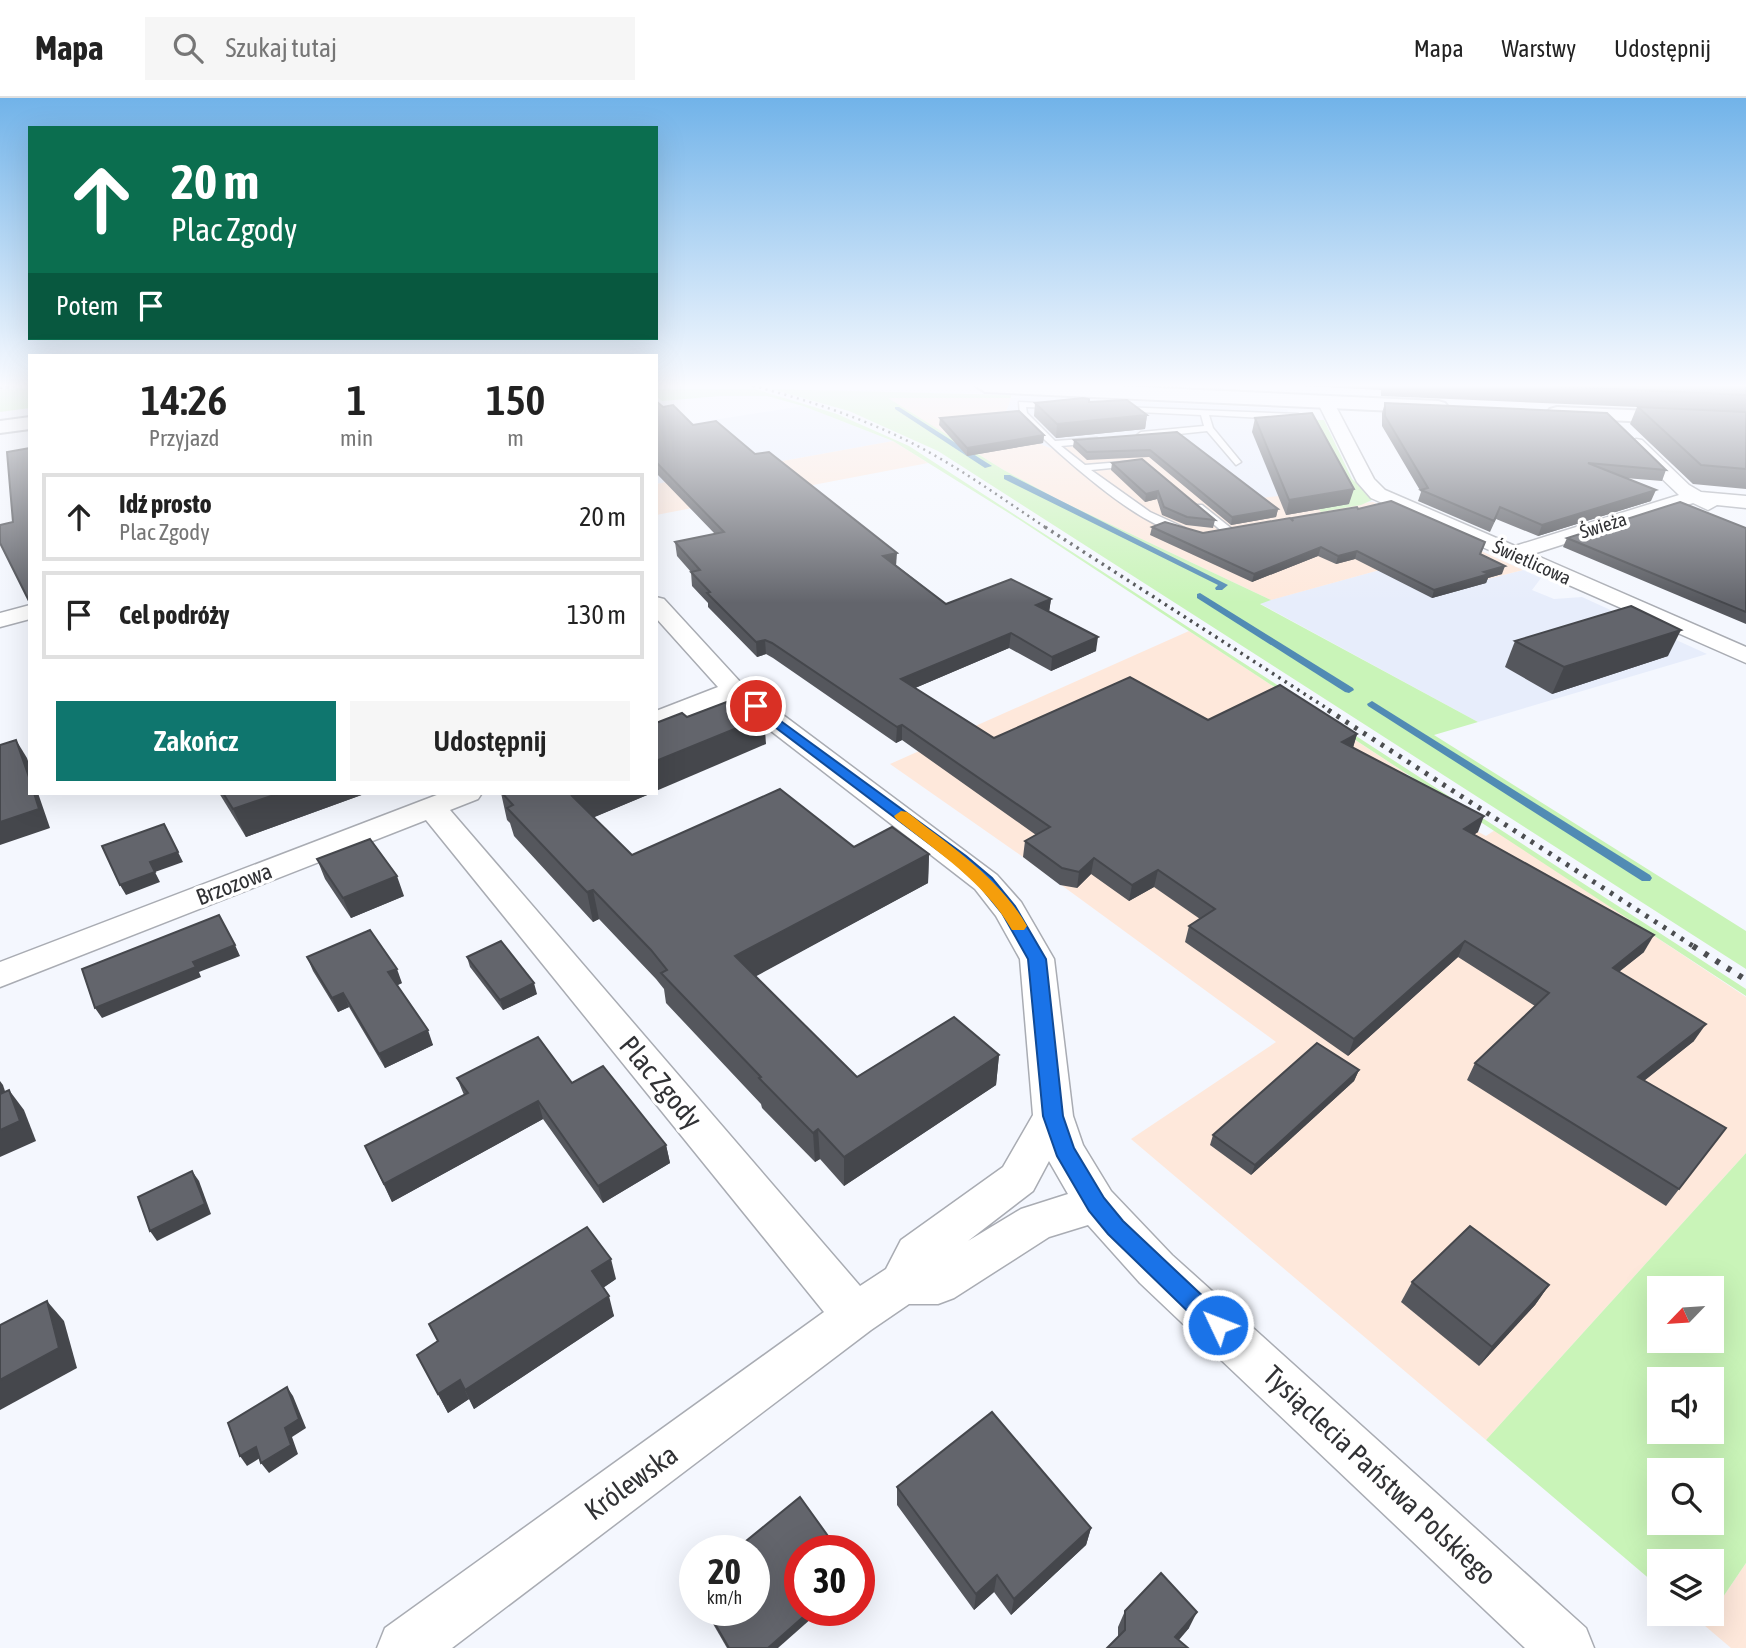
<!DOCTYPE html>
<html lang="pl">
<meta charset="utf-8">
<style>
body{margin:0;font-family:"Asap Condensed",sans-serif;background:#f6f6f6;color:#222;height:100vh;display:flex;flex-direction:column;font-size:26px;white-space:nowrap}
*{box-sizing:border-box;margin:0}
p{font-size:23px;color:#767676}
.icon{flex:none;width:38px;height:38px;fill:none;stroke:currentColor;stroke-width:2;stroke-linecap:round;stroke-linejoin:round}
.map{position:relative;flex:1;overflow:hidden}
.details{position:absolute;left:28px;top:256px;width:630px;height:441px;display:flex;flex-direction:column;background:#fff;border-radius:0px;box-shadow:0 7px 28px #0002}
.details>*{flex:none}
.top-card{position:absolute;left:28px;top:28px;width:630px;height:214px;border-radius:0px;box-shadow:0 7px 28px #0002;background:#0b6e4f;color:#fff;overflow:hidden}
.needle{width:46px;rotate:245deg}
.fabs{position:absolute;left:1647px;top:1178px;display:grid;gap:14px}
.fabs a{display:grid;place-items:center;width:77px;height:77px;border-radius:0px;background:#fff;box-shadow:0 7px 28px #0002;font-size:35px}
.speed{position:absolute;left:679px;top:1437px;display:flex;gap:14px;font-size:35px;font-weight:700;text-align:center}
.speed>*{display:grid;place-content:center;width:91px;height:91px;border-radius:50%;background:#fff;box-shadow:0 7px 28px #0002;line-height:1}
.speed small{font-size:18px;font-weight:400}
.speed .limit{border:10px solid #d22;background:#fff;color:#111}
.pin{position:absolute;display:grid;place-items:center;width:60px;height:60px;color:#fff;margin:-30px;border:4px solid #fff;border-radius:50%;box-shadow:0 2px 7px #0007}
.me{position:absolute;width:77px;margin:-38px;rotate:313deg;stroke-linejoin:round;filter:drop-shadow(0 0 5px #0008)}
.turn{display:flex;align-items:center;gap:24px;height:147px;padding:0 28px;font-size:32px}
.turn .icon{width:91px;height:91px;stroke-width:2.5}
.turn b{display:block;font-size:49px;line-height:60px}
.then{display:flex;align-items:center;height:66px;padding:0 28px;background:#0003;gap:14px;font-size:26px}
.eta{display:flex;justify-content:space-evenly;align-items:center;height:119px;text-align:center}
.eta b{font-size:42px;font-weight:600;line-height:49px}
.button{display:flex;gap:14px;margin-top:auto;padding:14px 28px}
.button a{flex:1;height:80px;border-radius:0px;background:#0f766e;color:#fff;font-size:28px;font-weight:600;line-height:80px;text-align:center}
.button a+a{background:#f6f6f6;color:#222}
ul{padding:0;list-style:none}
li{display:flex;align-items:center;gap:21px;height:88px;margin:0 14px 10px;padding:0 14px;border:4px solid #e0e0e0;border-radius:0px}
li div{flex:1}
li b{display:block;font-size:26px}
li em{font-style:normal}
header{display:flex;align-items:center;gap:42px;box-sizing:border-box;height:98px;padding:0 35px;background:#fff;border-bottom:2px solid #e0e0e0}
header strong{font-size:33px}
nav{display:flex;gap:38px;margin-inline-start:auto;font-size:24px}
.search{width:490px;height:63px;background:#f6f6f6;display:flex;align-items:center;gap:18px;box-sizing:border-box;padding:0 24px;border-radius:0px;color:#767676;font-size:26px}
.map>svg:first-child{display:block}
.built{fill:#e7edfb}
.industrial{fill:#fee8db}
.green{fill:#c9f4b8;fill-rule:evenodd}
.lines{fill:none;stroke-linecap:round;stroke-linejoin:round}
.stream{fill:#518bb4;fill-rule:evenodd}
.service-casing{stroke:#a9acb3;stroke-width:3}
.minor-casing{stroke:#a9acb3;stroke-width:3}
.tertiary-casing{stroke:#a9acb3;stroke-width:4}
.service{fill:#fff;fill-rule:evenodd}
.minor{fill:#fff;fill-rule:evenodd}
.tertiary{fill:#fff;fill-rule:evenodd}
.rail-far3{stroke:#4c4e51;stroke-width:2.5;stroke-dasharray:2 4.5;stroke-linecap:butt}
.rail-far2{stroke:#4c4e51;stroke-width:3.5;stroke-dasharray:2.5 5;stroke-linecap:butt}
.rail-far1{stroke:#4c4e51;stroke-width:5;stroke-dasharray:3.5 7;stroke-linecap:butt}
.rail{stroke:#4c4e51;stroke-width:6;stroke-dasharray:4.5 9;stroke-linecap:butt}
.wall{fill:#55575d}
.shaded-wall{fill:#45474c}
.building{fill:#63656c;stroke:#45474c;stroke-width:2}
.route{fill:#1a73e8;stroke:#114b97;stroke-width:2}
.slow{fill:#f59e0b}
.labels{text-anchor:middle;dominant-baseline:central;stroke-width:7;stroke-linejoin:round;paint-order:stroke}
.far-street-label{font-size:19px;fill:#313235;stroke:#fff}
.street-label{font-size:23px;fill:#313235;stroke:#fff}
.near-street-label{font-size:28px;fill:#313235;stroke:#fff}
</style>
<header>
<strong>Mapa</strong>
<div class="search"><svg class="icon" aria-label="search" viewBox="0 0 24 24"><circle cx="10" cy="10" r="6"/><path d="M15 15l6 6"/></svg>Szukaj tutaj</div>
<nav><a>Mapa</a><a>Warstwy</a><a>Udostępnij</a></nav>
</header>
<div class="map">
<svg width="1746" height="1550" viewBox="0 0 1746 1550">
<rect width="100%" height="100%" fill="#f4f7fe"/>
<g class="built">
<polygon points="1042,299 1287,311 1289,316 1314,317 1353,394 1373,404 1349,406 1253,401 1094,346 1050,350 1040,346 1006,314 1011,300"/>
<polygon points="803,308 893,343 656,386 656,331"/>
<polygon points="1434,457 1484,482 1523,472 1541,480 1532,492 1554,501 1582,499 1707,556 1478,624 1259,505"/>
</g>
<g class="industrial">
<polygon points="992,299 1011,300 1006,314 1040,346 1050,350 1136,343 1252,401 1278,398 1349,406 1373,404 1523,472 1484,482 1434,457 1271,502 1059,402 1002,371 887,300"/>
<polygon points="893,343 928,365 656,417 656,386"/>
<polygon points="1189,533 1407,676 1389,687 1486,738 1495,732 1746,899 1746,1055 1486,1342 1131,1041 1276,944 1023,759 890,666"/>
<polygon points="1746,1465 1746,1550 1731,1550 1704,1527"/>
</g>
<g class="green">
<polygon points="30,289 30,310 0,314 0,292"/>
<polygon points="656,291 755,291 837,316 909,348 1746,891 1746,898 1012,417 893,343 803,308 767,298 720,298 662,303 656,298"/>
<polygon points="771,291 1011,297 1011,300 888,300 1002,371 1059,402 1271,502 1260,506 1478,624 1434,637 1746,833 1746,871 938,353 849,313"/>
<polygon points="1317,322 1324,322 1352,381 1374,401 1361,407 1321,414 1314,405"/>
<path d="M1746,1055V1465L1704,1527L1690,1516H1712V1463H1659V1489L1486,1342ZM1659,1190H1712V1242H1659ZM1659,1281H1712V1334H1659ZM1659,1372H1712V1424H1659Z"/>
</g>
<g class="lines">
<g class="stream">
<polygon points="895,309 899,309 992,368 985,370 895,311"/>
<polygon points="1004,377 1010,377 1228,487 1222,492 1216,492 1215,490 1218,487 1004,381"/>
<polygon points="1200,495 1353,590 1354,592 1349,595 1345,594 1197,500 1197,496"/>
<polygon points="1372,603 1650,777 1652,780 1650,783 1642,783 1368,608 1367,606"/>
</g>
<g class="service-casing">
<g id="service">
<path d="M1019,304L1060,306L1057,310L1026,309L1027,315L1055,343L1097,340L1098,342L1094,345L1061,348L1085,367L1134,363L1136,365L1131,368L1091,372L1150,414L1185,430V434C1145,437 1048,346 1020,318Z"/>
<polygon points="1121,309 1298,316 1302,319 1298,322 1209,317 1213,330 1241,364 1236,367 1207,333 1141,340 1137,337 1141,334 1204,328 1201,317 1118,313 1117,311"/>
<polygon points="1196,407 1202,407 1232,431 1232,435 1224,435 1196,411"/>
</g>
</g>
<g class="minor-casing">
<g id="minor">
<polygon points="1325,298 1333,303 1374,381 1385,392 1515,448 1679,397 1630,350 1627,346 1636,341 1642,342 1689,387 1701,394 1746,398 1746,410 1717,407 1708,412 1693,405 1533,456 1746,549 1746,565 1371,400 1357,384 1317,303"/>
<path d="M656,499L664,501L743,587L997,777L1021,804L1054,861L1073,1018L1083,1047L1111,1093L1172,1157L1586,1530L1594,1550H1525L1140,1185L1088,1127L1049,1139L954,1200L938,1206H909L871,1232L452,1550H377L385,1530L824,1214L426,722L0,889V864L442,695H482L478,701L450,712L860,1188L886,1171L901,1142L1003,1069L1033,1017L1020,861L996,818L975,791L731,602L656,630V613L718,589L656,520ZM1049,1063L1068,1096L1021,1111L968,1143L1033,1093Z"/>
<polygon points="30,507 30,521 0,529 0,515"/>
</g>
</g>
<g class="tertiary-casing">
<g id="tertiary">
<polygon points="976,288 1117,288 1438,303 1445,305 1448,309 1445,313 1438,315 985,294"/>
<polygon points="1557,309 1746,317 1746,329 1550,319 1547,315 1550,311"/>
<polygon points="30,319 30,331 0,335 0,323"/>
</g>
</g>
<use href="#service" class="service"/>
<use href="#minor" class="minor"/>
<use href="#tertiary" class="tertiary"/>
<g class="rail-far3">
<path d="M753,288C816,304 878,325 934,357C973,379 1010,406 1048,431"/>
<polyline points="0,290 17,288"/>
</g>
<polyline class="rail-far2" points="1045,429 1331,613"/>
<polyline class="rail-far1" points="1328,612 1696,850"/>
<polyline class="rail" points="1693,848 1746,882"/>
</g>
<g class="wall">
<polygon points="1305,288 1746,288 1746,391 1693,386 1630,326 1637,309 1381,298 1381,292"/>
<polygon points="656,303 663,309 693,327 755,356 946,506 1051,501 1049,513 1096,553 1051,573 1009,550 915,590 994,640 1208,622 1357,636 1353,650 1478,734 1473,737 1644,854 1619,874 1694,943 1644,983 1726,1030 1666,1108 1467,982 1475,965 1535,908 1458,859 1348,958 1185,844 1189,828 1200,821 1154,789 1129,803 1091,776 1077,790 1060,787 1023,759 1025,743 1036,737 902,642 896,645 773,560 766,556 757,559 708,509 708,505 692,488 691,474 677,458 675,444 715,436 657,376 656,377"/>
<polygon points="1089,304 1147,317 1145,331 1056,340 1034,318 1035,305"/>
<polygon points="1385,305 1666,372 1662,383 1625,380 1651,403 1538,438 1496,421 1490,434 1418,403 1421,394 1382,328 1382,315"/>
<polygon points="940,320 1044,337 1043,345 967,358 939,327"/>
<polygon points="1255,320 1349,406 1286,417 1252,334"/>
<polygon points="1177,334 1278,411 1276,419 1231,427 1149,359 1087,362 1073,349 1074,342"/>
<polygon points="1112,365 1215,422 1213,430 1186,427 1162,417 1157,401 1145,404 1111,372"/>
<polygon points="1358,411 1480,456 1502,476 1488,480 1486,485 1432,500 1355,461 1336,466 1318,458 1252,484 1150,437 1152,429 1203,435 1291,422 1292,420"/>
<polygon points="1746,430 1746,526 1563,449 1567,440"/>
<polygon points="1515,543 1668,558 1552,596 1505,569"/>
<polygon points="219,695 367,695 246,739"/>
<polygon points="501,695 652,695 594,719 632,757 854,749 929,756 928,785 755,878 857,979 999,957 996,987 844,1088 820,1061 815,1064 762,1010 761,1006 666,905 664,891 656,881 599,821 593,824 514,738 510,725 507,722"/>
<polygon points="317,761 404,798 351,820 325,781"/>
<polygon points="307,859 402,885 397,887 433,947 385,970 349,909 338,914 313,873"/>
<polygon points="467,859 537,896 503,912 470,869"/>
<polygon points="1359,972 1354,983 1251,1077 1210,1047 1213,1037"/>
<polygon points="457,980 572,985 666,1047 670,1065 603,1105 543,1021 392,1104 365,1048 464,997"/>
<polygon points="616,1181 603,1190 614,1218 474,1311 469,1301 448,1315 417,1257"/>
<polygon points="1412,1184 1549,1187 1535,1207 1479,1268 1401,1204"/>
<polygon points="897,1389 1091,1430 1086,1447 1011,1517 994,1494 974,1512 897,1407"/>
<polygon points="705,1512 754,1512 778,1550 727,1550"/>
<polygon points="1125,1513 1189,1530 1179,1542 1118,1538 1118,1529"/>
</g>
<g class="shaded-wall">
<polygon points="1147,317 1145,331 1056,340 1057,326"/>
<polygon points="1044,337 1043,345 967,358 967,350"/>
<polygon points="1354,391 1349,406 1286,417 1289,402"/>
<polygon points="1656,392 1651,403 1538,438 1542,427"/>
<polygon points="1158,393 1157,401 1145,404 1146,396"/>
<polygon points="1278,411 1276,419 1231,427 1232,419"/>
<polygon points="1321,449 1318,458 1252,484 1254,476"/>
<polygon points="1357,453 1355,461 1336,466 1338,458"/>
<polygon points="897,455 896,468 883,458"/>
<polygon points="1505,468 1502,476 1488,480 1486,485 1432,500 1434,492 1484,474"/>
<polygon points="1051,501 1049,515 1036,507"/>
<polygon points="1681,532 1668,558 1552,596 1564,569"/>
<polygon points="1011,535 1009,550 901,596 901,581"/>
<polygon points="1098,539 1096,553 1051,573 1052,559"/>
<polygon points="765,542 766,556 757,559 756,544"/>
<polygon points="764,619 766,646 656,693 656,663"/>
<polygon points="902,627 902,642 896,645 897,629"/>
<polygon points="1357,636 1352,652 1342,644"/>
<polygon points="16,642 27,660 30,669 30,682"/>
<polygon points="34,695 38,695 50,730 0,747 0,724"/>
<polygon points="280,695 367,695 246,739 233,711"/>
<polygon points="580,695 652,695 578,726 572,698"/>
<polygon points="1484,718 1478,734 1457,748 1464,731"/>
<polygon points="178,754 183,764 155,774 160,784 126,797 120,787 150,764"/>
<polygon points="929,756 928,785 738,888 735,858"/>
<polygon points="1094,760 1091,776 1077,790 1079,774"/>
<polygon points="1158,772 1154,789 1129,803 1132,787"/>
<polygon points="397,778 404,798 351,820 343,800"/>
<polygon points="593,792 599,821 593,824 587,794"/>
<polygon points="1654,837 1644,854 1603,886 1613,870"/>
<polygon points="1465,843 1458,859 1348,958 1354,941"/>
<polygon points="235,847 240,858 199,874 201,879 102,920 95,910 193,864"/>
<polygon points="397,871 402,885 394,889 388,874"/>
<polygon points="534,885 537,896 503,912 500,902"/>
<polygon points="343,895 349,909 338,914 332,900"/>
<polygon points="1706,926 1694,943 1627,996 1638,979"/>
<polygon points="428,932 433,947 385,970 379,956"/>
<polygon points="999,957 996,987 844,1088 844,1059"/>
<polygon points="1359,972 1354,983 1251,1077 1255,1067"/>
<polygon points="0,983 3,987 13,1018 0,1000"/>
<polygon points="9,992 24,1012 36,1043 0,1059 0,1032"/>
<polygon points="538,1003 543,1021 392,1104 384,1086"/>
<polygon points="818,1031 820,1061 815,1064 813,1035"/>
<polygon points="666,1047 670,1065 603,1105 598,1088"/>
<polygon points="192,1073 199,1083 211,1116 157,1143 150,1133"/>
<polygon points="611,1161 616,1181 598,1193 592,1173"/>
<polygon points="1549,1187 1535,1207 1479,1268 1492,1249"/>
<polygon points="609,1198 614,1218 474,1311 465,1292"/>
<polygon points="47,1203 64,1223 77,1270 0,1312 0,1282"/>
<polygon points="460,1282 469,1301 448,1315 438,1296"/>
<polygon points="287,1289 293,1298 306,1330 292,1339 298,1356 269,1375 261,1365 285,1330"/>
<polygon points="256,1349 263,1358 247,1368 240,1358"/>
<polygon points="1091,1430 1086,1447 1011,1517 1014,1501"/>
<polygon points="997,1477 994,1494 974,1512 976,1496"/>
<polygon points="811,1512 821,1512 778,1550 768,1550"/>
<polygon points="1197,1514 1189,1530 1171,1550 1175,1539"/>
</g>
<g class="building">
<polygon points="1552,288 1746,288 1746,297"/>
<polygon points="1083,300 1089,301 1089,304 1127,302 1147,317 1057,326 1035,305"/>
<polygon points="656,303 663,309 673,307 693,327 716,323 755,356 769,354 897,455 883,458 946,506 1011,481 1051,501 1036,507 1098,539 1052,559 1011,535 901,581 994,640 1130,579 1208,622 1280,587 1357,636 1342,644 1484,718 1464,731 1654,837 1613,870 1706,926 1638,979 1726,1030 1679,1091 1475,965 1549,895 1465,843 1354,941 1189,828 1215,811 1158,772 1132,787 1094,760 1079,774 1062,770 1025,743 1050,729 902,627 897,629 772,545 765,542 756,544 707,495 710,494 691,474 700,472 675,444 724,434 656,364"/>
<polygon points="1385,305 1607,315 1666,372 1588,365 1656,392 1542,427 1500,409 1494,423 1421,392 1428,390 1385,318"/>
<polygon points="1638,309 1746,314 1746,371 1701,367"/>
<polygon points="1019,313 1044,337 967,350 940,320"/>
<polygon points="1312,315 1354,391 1289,402 1255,320"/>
<polygon points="1177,334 1278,411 1232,419 1150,352 1087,354 1074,342"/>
<polygon points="30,350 30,505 0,445 0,427 13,424 7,354"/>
<polygon points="1142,361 1215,422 1187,419 1164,409 1158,393 1146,396 1112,365"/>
<polygon points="1391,403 1485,444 1480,456 1505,468 1484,474 1489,476 1434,492 1357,453 1338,458 1321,449 1254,476 1152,429 1165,424 1203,435 1290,420 1293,423 1292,420 1357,409 1358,411"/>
<polygon points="1680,404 1746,430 1746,514 1567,440"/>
<polygon points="1631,508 1681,532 1564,569 1515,543"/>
<polygon points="750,595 756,599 764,619 656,663 656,625 682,615 687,619"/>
<polygon points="16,642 30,682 30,695 34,695 39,711 0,724 0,647"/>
<polygon points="780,691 854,749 892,729 929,756 735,858 857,979 954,919 999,957 844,1059 818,1031 813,1035 759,980 761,979 661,875 667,872 651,852 593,792 587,794 507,710 513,707 502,695 580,695 572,698 632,757"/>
<polygon points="223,695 280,695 233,711"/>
<polygon points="164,726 178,754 150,764 155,774 120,787 102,748"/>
<polygon points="370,741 397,778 343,800 317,761"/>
<polygon points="219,817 235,847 193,864 196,869 95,910 82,871"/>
<polygon points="370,832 397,871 388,874 428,932 379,956 343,895 332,900 307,859"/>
<polygon points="501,843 534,885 500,902 467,859"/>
<polygon points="538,939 572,985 603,968 666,1047 598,1088 538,1003 384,1086 365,1048 468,995 457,980"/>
<polygon points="1317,945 1359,972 1255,1067 1213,1037"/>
<polygon points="9,992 20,1023 0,1032 0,996"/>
<polygon points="192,1073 205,1106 150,1133 138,1099"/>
<polygon points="1470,1128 1549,1187 1492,1249 1412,1184"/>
<polygon points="587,1129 611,1161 592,1173 609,1198 465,1292 460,1282 438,1296 417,1257 438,1243 429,1226"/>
<polygon points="47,1203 59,1250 0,1282 0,1227"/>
<polygon points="287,1289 299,1321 285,1330 291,1347 261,1365 256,1349 240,1358 228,1325"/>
<polygon points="992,1314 1091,1430 1014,1501 997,1477 976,1496 897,1389"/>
<polygon points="800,1399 838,1452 800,1452 800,1512 811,1512 768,1550 729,1550 707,1512 754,1512 754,1452 735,1452"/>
<polygon points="1161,1475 1197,1514 1175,1539 1188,1550 1107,1550 1125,1532 1125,1513"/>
</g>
<linearGradient id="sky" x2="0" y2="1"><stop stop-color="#71b3e9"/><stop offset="0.57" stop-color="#fafbff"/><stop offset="1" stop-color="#fafbff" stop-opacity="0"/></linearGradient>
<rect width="1746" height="505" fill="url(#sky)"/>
<polygon class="route" points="756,605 966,758 992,780 1015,808 1046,861 1063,1018 1074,1050 1104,1100 1123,1123 1226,1220 1230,1227 1226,1235 1218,1238 1210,1235 1108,1136 1089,1113 1057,1058 1043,1018 1028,861 1002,815 980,788 955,765 751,611 751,606"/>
<path class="slow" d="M901,713L907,714C951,749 998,778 1027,828L1024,832H1012C984,784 939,755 896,721L894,718Z"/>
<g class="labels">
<g class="far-street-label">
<text transform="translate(1603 427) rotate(-17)">Świeża</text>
<text transform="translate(1532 464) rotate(24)">Świetlicowa</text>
</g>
<g class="street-label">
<text transform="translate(234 786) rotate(-21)">Brzozowa</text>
</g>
<g class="near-street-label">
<text transform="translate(661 984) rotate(50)">Plac Zgody</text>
<text transform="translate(1380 1377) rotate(43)">Tysiąclecia Państwa Polskiego</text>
<text transform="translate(631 1384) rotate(-36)">Królewska</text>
</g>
</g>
</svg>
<div class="fabs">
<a><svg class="needle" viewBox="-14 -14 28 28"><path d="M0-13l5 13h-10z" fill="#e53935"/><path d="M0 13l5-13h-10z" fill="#767676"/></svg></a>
<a><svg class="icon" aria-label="sound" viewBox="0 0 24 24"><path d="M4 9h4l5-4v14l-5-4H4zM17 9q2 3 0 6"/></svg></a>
<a><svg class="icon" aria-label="search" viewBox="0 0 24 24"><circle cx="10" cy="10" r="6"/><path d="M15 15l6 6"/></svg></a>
<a><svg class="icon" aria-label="layers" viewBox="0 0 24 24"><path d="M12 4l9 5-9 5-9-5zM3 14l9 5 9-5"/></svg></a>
</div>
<div class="speed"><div>20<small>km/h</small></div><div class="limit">30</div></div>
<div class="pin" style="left:756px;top:608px;background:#d93025"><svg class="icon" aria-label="arrive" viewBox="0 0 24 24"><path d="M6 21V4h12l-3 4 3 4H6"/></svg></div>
<svg class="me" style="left:1218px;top:1227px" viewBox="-20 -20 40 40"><circle r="17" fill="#1a73e8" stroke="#fff" stroke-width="3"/><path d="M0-11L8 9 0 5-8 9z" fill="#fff"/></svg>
<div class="top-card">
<div class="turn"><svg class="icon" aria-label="ahead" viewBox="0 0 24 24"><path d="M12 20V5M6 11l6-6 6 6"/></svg><div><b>20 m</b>Plac Zgody</div></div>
<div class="then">Potem<svg class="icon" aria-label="arrive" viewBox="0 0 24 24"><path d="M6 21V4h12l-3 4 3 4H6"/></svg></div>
</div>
<section class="details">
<div class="eta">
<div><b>14:26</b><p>Przyjazd</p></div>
<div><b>1</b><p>min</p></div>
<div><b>150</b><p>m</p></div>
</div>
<ul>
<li><svg class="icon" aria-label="ahead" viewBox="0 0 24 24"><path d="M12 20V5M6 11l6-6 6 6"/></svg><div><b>Idź prosto</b><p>Plac Zgody</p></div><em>20 m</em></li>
<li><svg class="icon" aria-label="arrive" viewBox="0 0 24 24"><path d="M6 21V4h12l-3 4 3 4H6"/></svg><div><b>Cel podróży</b></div><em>130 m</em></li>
</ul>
<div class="button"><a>Zakończ</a><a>Udostępnij</a></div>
</section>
</div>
